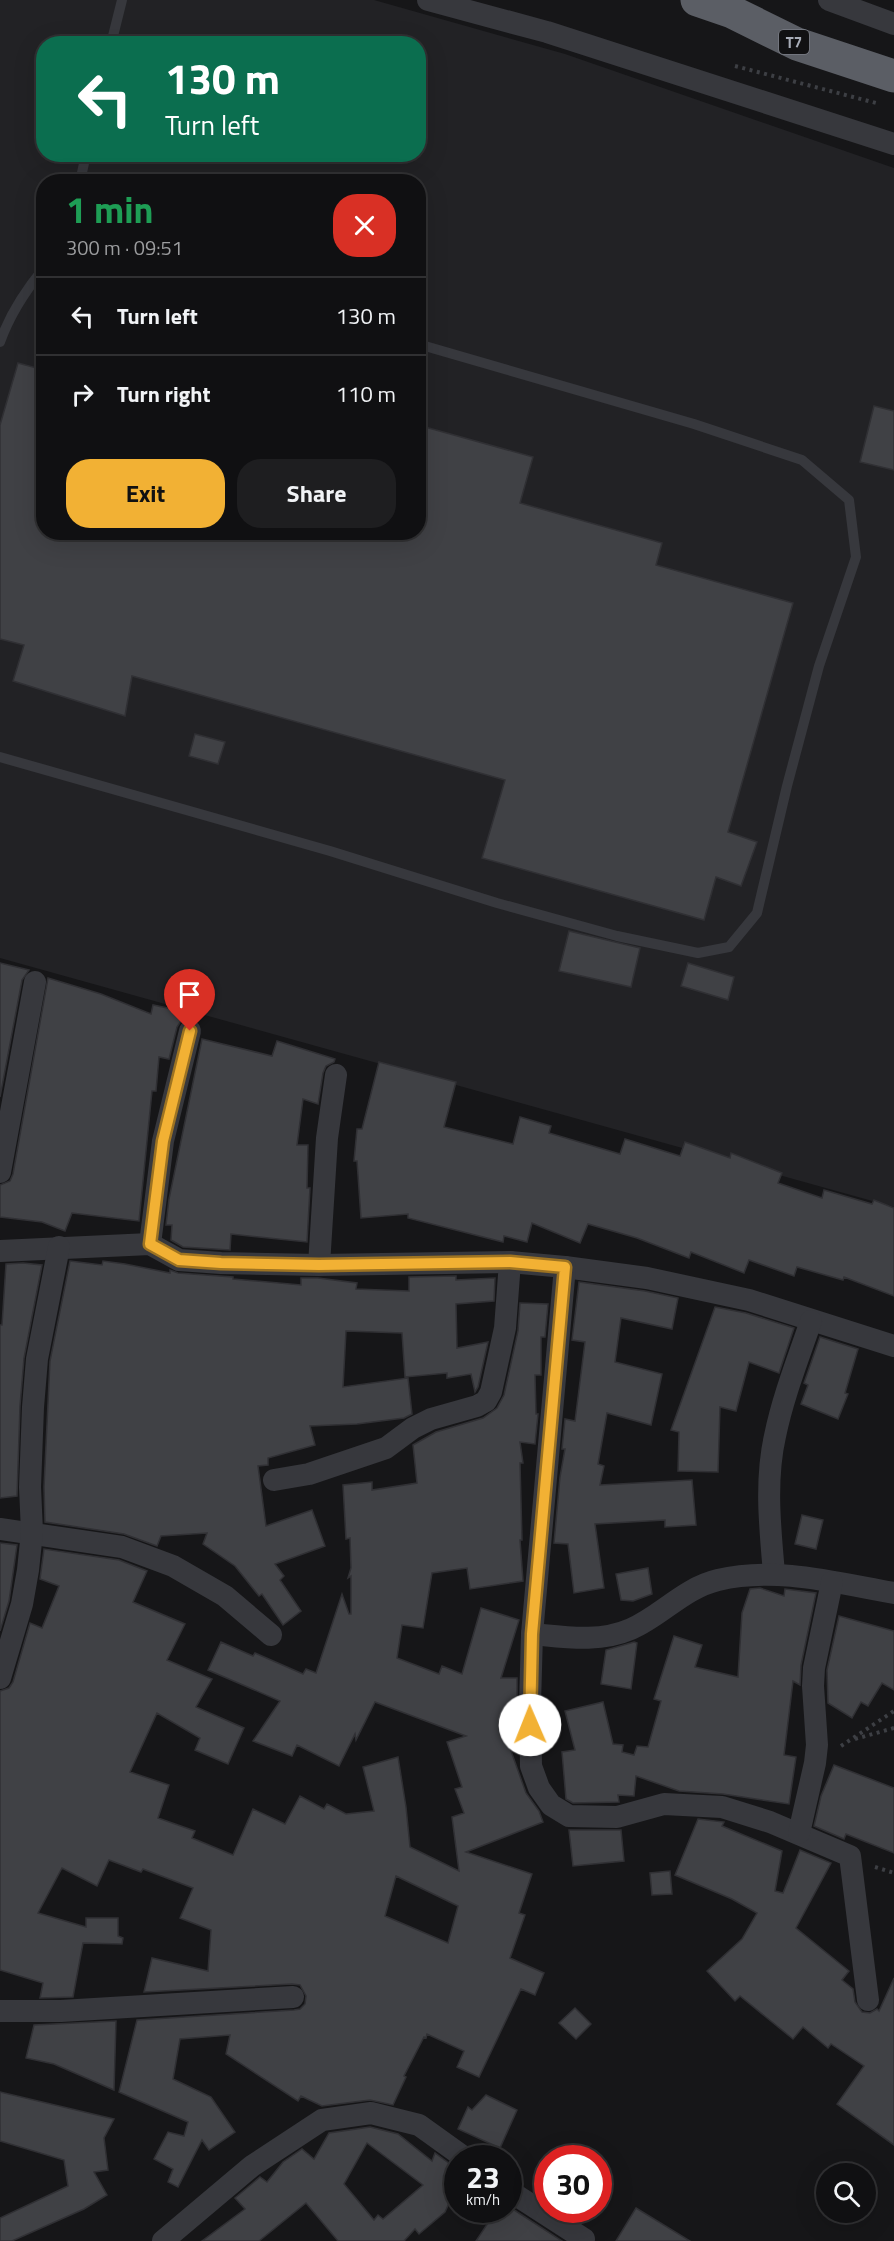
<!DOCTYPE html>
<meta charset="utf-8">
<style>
body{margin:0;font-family:"Titillium Web",sans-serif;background:#1e1e20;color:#f1f3f6;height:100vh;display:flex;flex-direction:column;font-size:22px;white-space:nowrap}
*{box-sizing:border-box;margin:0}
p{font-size:20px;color:#9c9d9f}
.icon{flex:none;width:33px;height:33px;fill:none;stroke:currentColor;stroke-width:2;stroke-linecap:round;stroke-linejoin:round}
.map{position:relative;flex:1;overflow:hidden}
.side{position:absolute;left:36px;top:174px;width:390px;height:366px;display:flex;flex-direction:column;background:#101012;border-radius:24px;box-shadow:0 6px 24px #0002,0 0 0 2px #303032}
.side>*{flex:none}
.hud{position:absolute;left:36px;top:36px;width:390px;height:126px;border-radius:24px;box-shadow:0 6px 24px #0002,0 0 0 2px #303032;background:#0b6e4f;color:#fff;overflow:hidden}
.fabs{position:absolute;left:816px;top:2163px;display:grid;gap:12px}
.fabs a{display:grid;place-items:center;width:60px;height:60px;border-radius:50%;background:#101012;box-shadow:0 6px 24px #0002,0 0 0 2px #303032;font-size:30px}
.speed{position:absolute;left:444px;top:2145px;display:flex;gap:12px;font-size:30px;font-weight:700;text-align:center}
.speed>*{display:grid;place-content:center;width:78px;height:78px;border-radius:50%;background:#101012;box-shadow:0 6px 24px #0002,0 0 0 2px #303032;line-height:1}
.speed small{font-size:15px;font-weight:400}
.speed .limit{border:9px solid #d22;background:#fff;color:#111}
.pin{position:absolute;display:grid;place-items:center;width:51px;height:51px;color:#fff;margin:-62px -26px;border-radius:50% 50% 50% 0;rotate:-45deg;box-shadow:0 0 6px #0007}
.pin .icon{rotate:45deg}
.me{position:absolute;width:66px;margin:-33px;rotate:359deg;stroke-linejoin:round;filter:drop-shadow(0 0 4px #0008)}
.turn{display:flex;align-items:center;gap:21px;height:126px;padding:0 30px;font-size:27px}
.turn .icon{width:78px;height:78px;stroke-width:2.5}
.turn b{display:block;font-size:42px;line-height:51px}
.round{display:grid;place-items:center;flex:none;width:63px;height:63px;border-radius:24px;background:#1e1e20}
.head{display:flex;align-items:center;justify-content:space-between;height:102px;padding:0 30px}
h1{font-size:36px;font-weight:700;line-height:45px;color:#1e9e55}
.cta{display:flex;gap:12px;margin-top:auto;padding:12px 30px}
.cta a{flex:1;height:69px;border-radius:24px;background:#f2b134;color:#111;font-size:24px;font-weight:700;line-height:69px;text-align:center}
.cta a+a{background:#1e1e20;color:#f1f3f6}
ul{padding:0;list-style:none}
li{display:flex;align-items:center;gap:18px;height:78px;padding:0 30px;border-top:2px solid #303032}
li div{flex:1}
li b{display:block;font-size:22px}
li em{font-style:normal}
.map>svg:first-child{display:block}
.built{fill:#222225;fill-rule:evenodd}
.building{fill:#404145;stroke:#303034;stroke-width:1.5;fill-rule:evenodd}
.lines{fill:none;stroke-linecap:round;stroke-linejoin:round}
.path{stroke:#3d3f44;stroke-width:4;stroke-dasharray:3 4.5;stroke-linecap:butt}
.service{stroke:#37383d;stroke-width:10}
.minor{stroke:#37383d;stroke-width:22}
.trunk{stroke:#5b5e65;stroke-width:33}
.route-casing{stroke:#9d7322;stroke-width:15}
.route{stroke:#f2b134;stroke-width:10}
.labels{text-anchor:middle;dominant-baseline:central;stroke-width:4.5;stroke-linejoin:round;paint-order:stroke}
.shield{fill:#111113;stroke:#7b7e86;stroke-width:1.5}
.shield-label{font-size:15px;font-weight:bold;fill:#a8adb8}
</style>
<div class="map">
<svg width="894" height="2241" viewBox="0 0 894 2241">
<rect width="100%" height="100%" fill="#161618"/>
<path class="built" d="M0,0H374L565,54L894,168V1207L0,958ZM44,44H418V154H44ZM44,182H418V532H44Z"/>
<g class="building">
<polygon points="18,363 44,370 44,532 418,532 418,425 533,457 520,503 662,543 656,565 793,603 728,832 757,842 741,886 716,877 704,920 482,858 505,780 132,676 125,716 13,681 24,645 0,639 0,425"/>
<polygon points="874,406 894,411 894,470 860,462"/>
<polygon points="195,734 225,742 218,764 189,756"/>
<polygon points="569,931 640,948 631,987 559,971"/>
<polygon points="0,963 29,970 22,980 0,1097"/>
<polygon points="688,963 734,977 728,1000 681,986"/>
<polygon points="48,978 101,994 151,1014 153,1005 187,1012 186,1018 181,1021 177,1027 169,1059 159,1057 156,1091 152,1091 139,1221 72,1213 65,1231 42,1222 0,1217 0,1185 10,1181 13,1174"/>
<polygon points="202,1039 272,1056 277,1041 335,1059 334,1062 326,1066 323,1073 318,1104 303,1099 297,1145 308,1145 307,1188 310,1188 307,1242 231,1234 230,1250 183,1247 171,1240 172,1225 166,1225 169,1199"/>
<polygon points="379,1062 456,1082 444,1127 513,1144 520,1117 551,1126 549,1133 620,1154 625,1139 680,1156 685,1142 730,1158 731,1153 782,1173 778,1183 822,1198 824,1190 872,1204 874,1200 894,1208 894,1296 844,1277 843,1280 797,1267 794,1276 749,1260 744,1273 691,1252 689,1258 637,1238 588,1224 580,1243 532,1223 527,1242 504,1236 503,1242 408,1218 408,1214 361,1218 357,1161 354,1161 357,1129 362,1129"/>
<polygon points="70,1261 102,1265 103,1261 125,1264 170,1273 170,1270 178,1273 233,1277 233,1279 301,1285 301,1278 318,1278 357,1283 356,1289 409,1291 409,1277 456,1276 456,1280 495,1278 494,1301 456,1304 457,1348 488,1342 478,1387 475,1392 471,1374 447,1378 447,1373 405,1377 402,1333 346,1331 343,1387 408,1378 412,1414 404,1418 357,1424 310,1426 315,1445 268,1458 268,1465 258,1466 266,1526 312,1510 325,1546 275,1564 284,1576 280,1580 301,1611 283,1625 262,1594 259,1596 235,1566 203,1544 207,1533 161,1536 157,1546 124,1534 45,1522 44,1487 50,1361"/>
<polygon points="23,1263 42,1265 24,1358 20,1406 17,1496 0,1498 0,1325 2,1325 6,1264"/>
<polygon points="579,1282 645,1291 678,1298 672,1329 621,1318 615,1362 662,1374 651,1425 607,1413 598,1464 604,1466 600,1485 692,1480 696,1525 665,1527 665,1520 595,1524 604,1588 574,1593 568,1544 554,1543 560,1477 565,1449 562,1449 565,1419 575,1421 585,1342 572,1340"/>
<path d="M520,1303L548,1304L545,1337H541V1375H535L536,1414H538L535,1444L520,1442L523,1463H520L522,1540H520L523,1581L470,1589L467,1568L432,1573L423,1628L402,1625L397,1658L439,1674L442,1666L462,1674L481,1608L519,1620L501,1678H517V1722L501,1723L526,1793L539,1811L543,1822L466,1852L532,1874L519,1913L525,1915L510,1958L544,1973L535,1995L521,1989L479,2077L457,2067L464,2051L427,2034L426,2038L424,2037L404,2076L406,2077L393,2105L370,2100L322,2106L301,2096L298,2101L226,2054L230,2035L180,2039L173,2079L211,2097L235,2132L209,2150L202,2140L178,2187L168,2182L173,2169L154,2159L168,2132L184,2136L188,2122L119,2092L137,2020L294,2010L300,2009L305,2004L306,1996L300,1985L292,1984L144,1992L152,1958L208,1971L211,1930L180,1918L193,1888L143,1869L141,1872L109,1860L97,1886L62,1868L38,1913L86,1927V1918H118V1936L123,1938L122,1944L83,1943L73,1997L40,1998L43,1983L0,1970V1691L9,1688L13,1682L30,1623L42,1628L59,1586L40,1579L44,1549L119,1560L147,1571L133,1602L185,1624L167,1660L212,1679L196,1707L244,1728L228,1764L195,1750L200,1738L157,1713L130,1772L169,1785L158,1818L195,1831L192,1838L233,1855L253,1809L285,1824L300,1796L324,1809L327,1804L346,1814L374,1811L363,1767L398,1757L406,1807L410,1847L459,1871L452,1817L464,1813L455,1789L462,1787L447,1742L466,1736L375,1702L356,1740L355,1734L339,1766L297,1745L292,1756L253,1741L280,1701L208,1670L221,1642L253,1656L255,1653L303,1674L306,1669L316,1673L342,1594L349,1614H351V1576L348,1578L351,1568L350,1538L346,1539L343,1485L372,1482V1490L417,1483L413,1445L436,1432L483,1418L497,1408L504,1395L518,1331ZM396,1876L458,1906L448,1943L385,1916Z"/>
<polygon points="715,1307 746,1313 794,1328 779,1373 749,1362 736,1411 720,1407 718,1472 678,1471 679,1432 671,1430"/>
<polygon points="820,1337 858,1349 845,1393 848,1394 838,1419 801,1404 808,1385 804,1383"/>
<polygon points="802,1515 823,1520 816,1549 795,1544"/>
<polygon points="0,1543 17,1545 9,1601 0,1631"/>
<polygon points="648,1568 652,1594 633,1601 621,1600 616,1574"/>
<polygon points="760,1588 784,1596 785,1589 816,1593 801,1665 800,1685 793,1681 784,1755 796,1757 789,1804 723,1794 679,1791 636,1776 634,1796 618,1795 619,1802 573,1803 566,1799 562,1752 575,1750 565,1711 603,1702 613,1744 623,1745 622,1752 634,1755 637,1746 648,1747 661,1701 654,1699 674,1636 702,1645 695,1667 738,1677 742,1613 750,1589"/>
<polygon points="839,1616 894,1631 894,1690 882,1683 868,1706 861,1702 852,1718 828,1703 827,1670"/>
<polygon points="634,1642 637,1643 631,1689 601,1684 606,1650"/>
<polygon points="834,1765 894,1788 894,1853 846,1834 844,1839 814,1826 821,1796"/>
<polygon points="698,1819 724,1822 722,1826 782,1851 775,1891 783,1893 800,1850 831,1863 796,1928 849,1971 842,1980 853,1989 855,2002 862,2012 870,2013 877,2009 879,2011 894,1978 894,2145 837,2104 864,2066 831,2044 828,2048 803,2027 793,2039 740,1996 735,2001 707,1971 742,1939 757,1913 732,1899 675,1875"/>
<polygon points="569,1830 621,1830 624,1861 573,1866"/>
<polygon points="670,1871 672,1894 652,1895 650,1873"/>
<polygon points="575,2008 591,2024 576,2039 559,2023"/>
<polygon points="116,2021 114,2090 54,2064 26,2058 34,2025"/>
<polygon points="0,2092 114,2119 104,2138 108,2170 94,2172 107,2195 84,2209 12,2241 0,2241 0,2218 68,2186 64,2160 0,2141"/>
<polygon points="486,2095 517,2110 500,2148 458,2129 468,2107 472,2110"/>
<path d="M370,2127L398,2134L432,2161L435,2153L454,2167L450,2175L458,2178V2183L445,2212L419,2234L415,2229L404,2241H338L306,2203L259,2241H202L245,2209L235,2198L260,2177L267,2182L283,2162L302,2149L314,2159L329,2133ZM367,2143L423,2185L383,2219L378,2215L374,2220L344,2184Z"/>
<polygon points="508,2206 562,2241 476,2241 488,2223 468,2210 508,2210"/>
<polygon points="636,2208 690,2241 616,2241"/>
<polygon points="563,2210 584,2210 579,2220"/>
</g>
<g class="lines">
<g class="path">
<polyline points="735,66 876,103"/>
<polyline points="855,1739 894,1728"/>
<polyline points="841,1746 894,1711"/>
<polyline points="875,1867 894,1873"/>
</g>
<g class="service">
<polyline points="111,44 122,0"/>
<polyline points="80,182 86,154"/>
<path d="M0,342C10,314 25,291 44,268"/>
<polyline points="0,757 330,851 497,903 617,936 698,953 729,947 757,913 787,786 819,666 856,557 849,500 802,460 694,424 418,344"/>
</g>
<g class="minor">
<polyline points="428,0 547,32 894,144"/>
<polyline points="829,0 894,24"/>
<polyline points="0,1172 35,982"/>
<polyline points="150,1244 163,1141 190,1031"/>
<polyline points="0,1251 150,1244 179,1260 221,1263 319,1265 510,1262 565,1267 647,1278 749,1300 894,1346"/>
<polyline points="319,1265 327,1138 336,1075"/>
<polyline points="565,1267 532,1634 530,1704 531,1766 539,1788 551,1805 569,1816 617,1817 664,1804 722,1807 770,1822 850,1856 868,2000"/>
<polyline points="274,1480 309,1474 386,1448 413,1428 431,1419 477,1406 486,1401 491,1392 505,1328 510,1262"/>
<polyline points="0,1529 122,1547 173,1566 225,1596 271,1635"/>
<path d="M774,1573C770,1528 765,1480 775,1436C783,1397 798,1359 811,1321"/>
<path d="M532,1634C565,1637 599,1643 631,1629C661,1616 684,1588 718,1580C776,1566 837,1583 894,1593"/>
<polyline points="0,1678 22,1604 28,1570 32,1532 30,1487 33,1407 37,1359 59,1247"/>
<polyline points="799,1833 815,1763 817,1745 813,1686 814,1668 832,1582"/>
<polyline points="0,2011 61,2011 293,1997"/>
<polyline points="508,2190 584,2239"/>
<polyline points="163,2241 252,2166 322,2120 371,2113 419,2125 465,2158"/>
</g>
<polyline class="trunk" points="697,0 732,12 797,44 894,76"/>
</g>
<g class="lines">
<g class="route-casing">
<polyline id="route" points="190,1031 163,1141 150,1244 179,1260 221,1263 319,1265 510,1262 565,1267 532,1634 530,1725"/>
</g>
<use href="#route" class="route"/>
</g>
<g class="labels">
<rect class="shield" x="779" y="30" width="30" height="24" rx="4.5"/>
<g class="shield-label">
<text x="794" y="42">T7</text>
</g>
</g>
</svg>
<div class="fabs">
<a><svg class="icon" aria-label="search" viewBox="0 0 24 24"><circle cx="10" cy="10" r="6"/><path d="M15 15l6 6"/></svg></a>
</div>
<div class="speed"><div>23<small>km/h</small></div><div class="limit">30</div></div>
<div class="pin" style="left:190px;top:1031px;background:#d93025"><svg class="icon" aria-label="arrive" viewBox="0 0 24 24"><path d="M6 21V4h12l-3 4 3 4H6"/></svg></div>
<svg class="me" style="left:530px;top:1725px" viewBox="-20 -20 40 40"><circle r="19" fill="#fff"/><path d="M0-13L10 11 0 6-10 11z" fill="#f2b134"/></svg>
<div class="hud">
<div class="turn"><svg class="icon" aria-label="left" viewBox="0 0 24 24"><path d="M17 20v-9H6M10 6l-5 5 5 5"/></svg><div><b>130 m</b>Turn left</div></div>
</div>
<section class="side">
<div class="head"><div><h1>1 min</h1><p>300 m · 09:51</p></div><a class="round" style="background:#d93025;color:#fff"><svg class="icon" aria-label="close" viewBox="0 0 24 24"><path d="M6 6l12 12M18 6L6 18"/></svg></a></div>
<ul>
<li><svg class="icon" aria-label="left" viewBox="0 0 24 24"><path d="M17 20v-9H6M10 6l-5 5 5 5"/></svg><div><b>Turn left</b></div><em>130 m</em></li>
<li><svg class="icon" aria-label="right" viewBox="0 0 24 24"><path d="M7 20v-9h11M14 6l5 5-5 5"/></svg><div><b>Turn right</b></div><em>110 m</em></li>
</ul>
<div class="cta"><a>Exit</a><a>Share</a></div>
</section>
</div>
